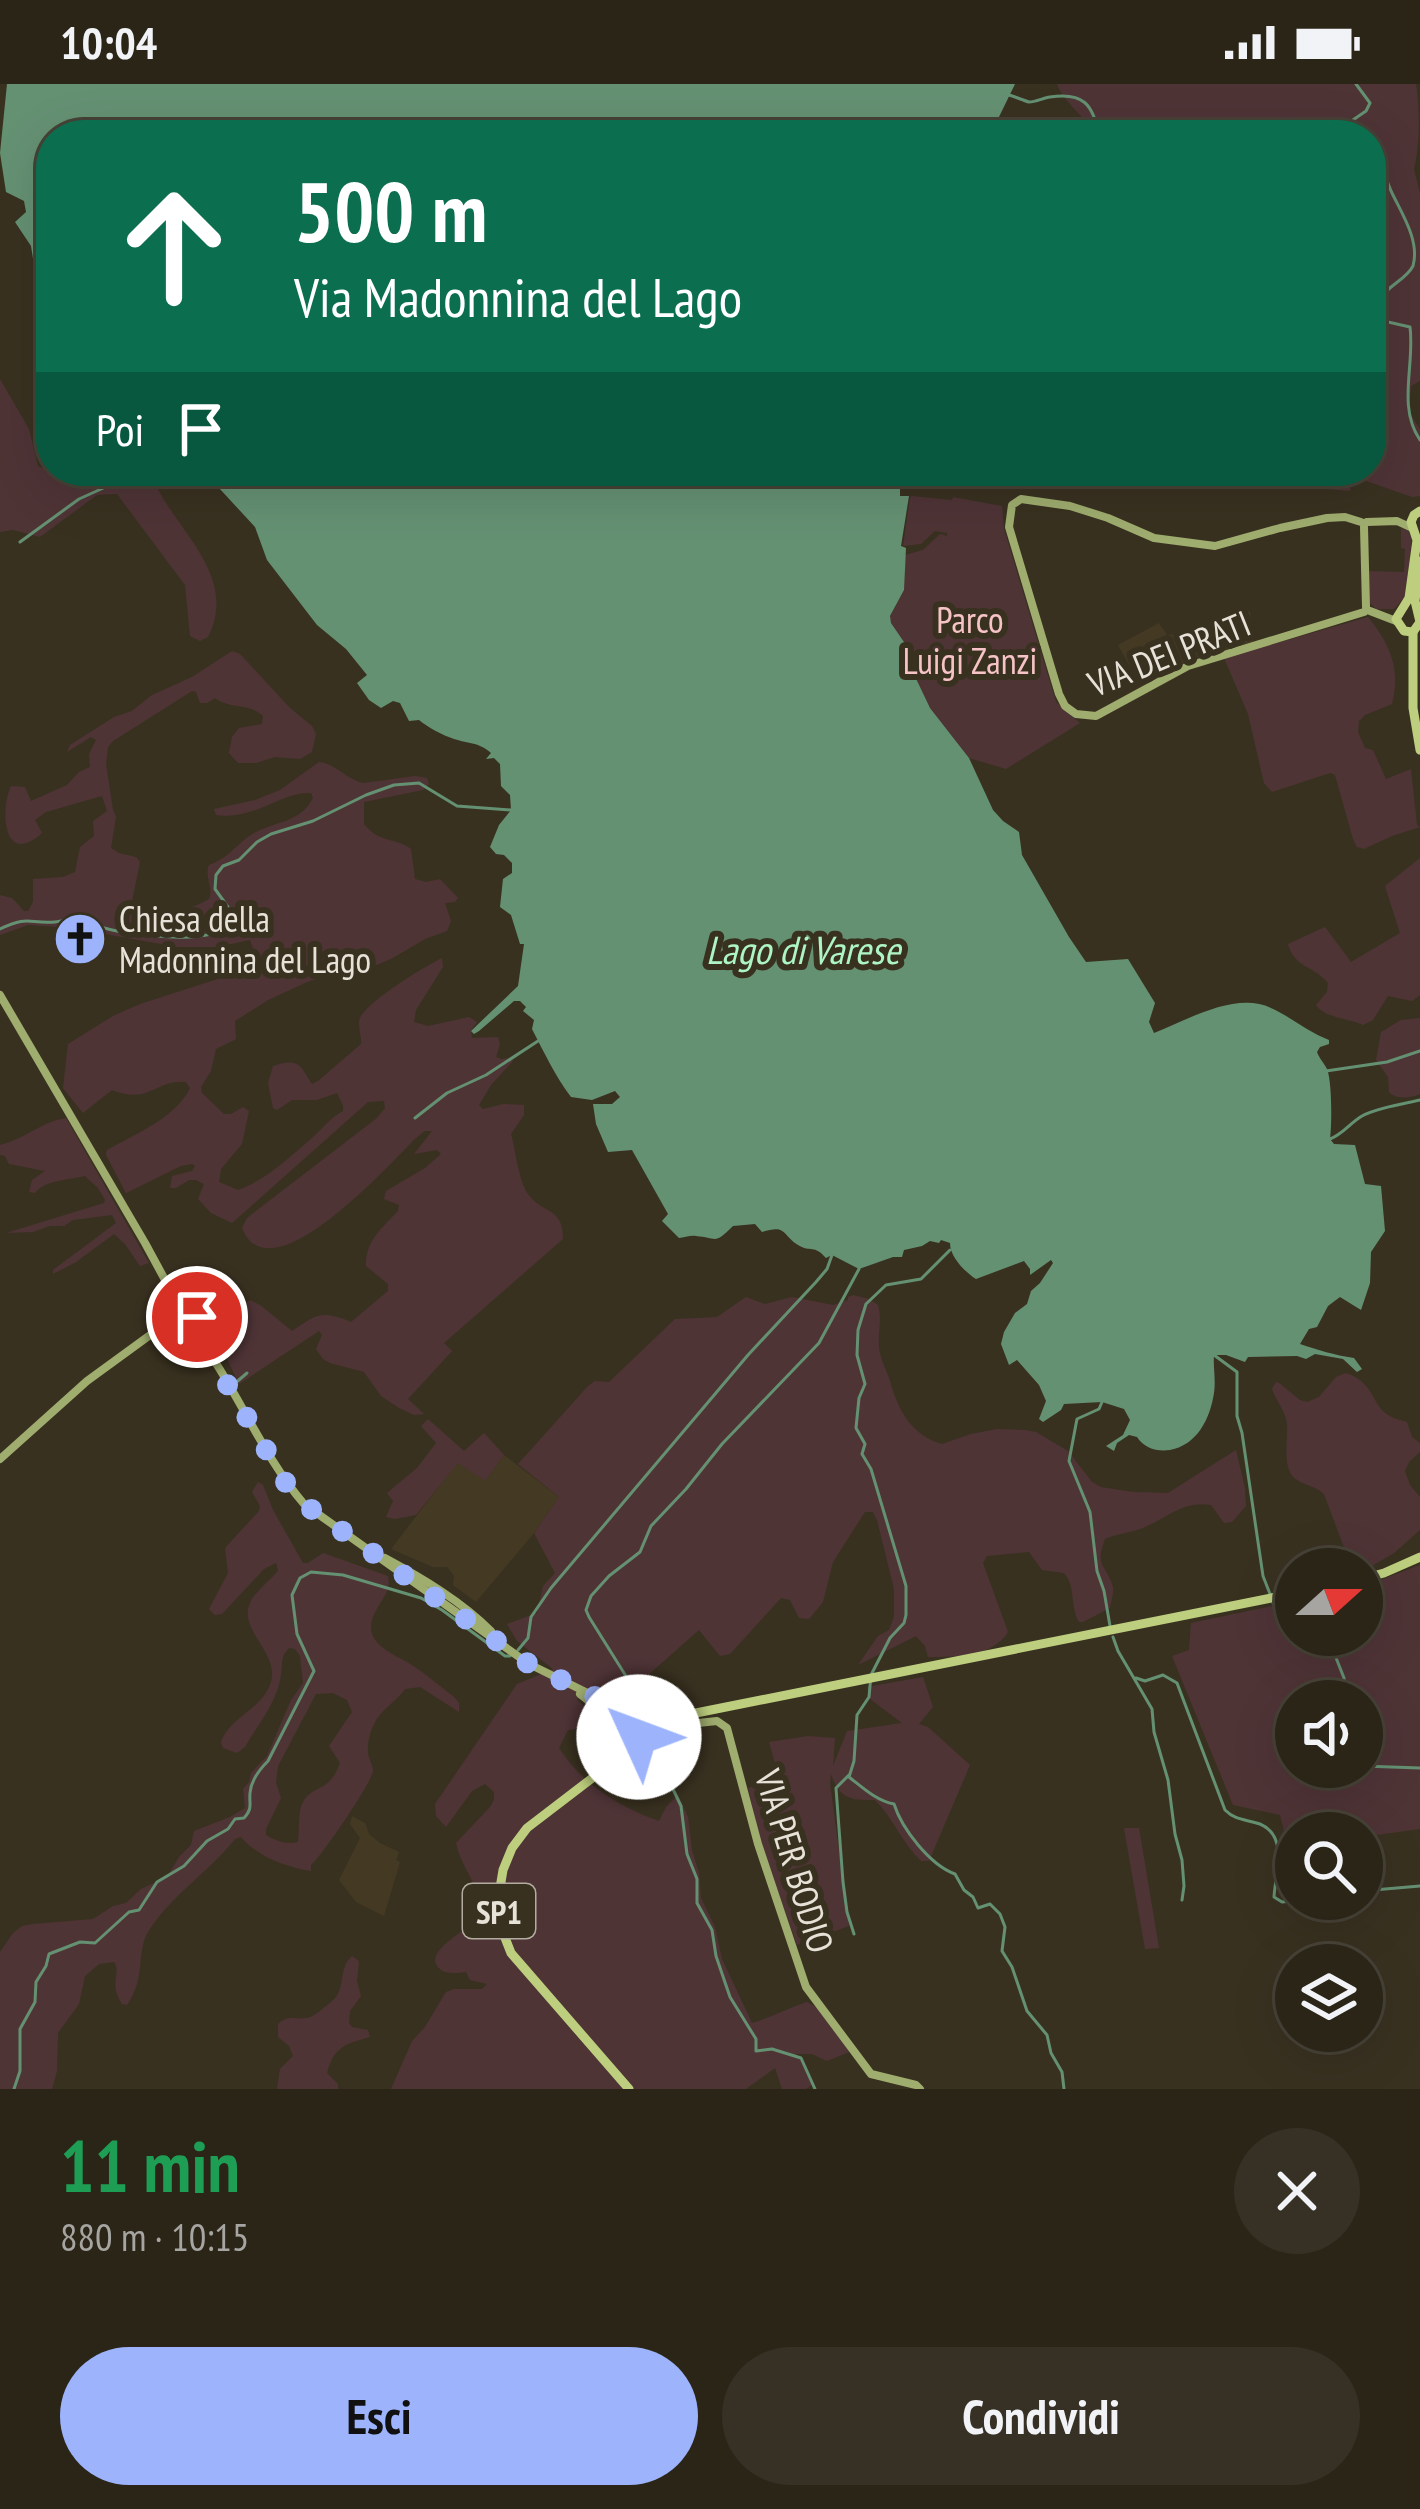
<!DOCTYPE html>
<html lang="it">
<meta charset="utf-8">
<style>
body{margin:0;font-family:"PT Sans Narrow",sans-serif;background:#373125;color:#f1f3f6;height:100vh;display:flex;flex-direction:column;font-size:45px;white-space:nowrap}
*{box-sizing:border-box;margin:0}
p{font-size:39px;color:#a6a5a2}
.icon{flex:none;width:66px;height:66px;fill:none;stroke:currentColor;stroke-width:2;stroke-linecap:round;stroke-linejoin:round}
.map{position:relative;height:2005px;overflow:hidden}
.side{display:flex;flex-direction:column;background:#2b2518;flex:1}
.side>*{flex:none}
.guide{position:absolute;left:36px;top:36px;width:1350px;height:366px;border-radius:48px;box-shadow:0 12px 48px #0002,0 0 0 3px #474237;background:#0b6e4f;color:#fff;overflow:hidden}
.needle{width:78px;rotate:69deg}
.fabs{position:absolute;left:1275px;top:1464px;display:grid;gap:24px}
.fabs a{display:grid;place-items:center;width:108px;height:108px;border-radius:50%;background:#2b2518;box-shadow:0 12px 48px #0002,0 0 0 3px #474237;font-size:60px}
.pin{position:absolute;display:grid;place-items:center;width:102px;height:102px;color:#fff;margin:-51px;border:6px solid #fff;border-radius:50%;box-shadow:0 3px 12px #0007}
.me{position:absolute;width:132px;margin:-66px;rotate:313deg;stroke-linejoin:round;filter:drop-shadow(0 0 9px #0008)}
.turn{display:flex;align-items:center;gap:42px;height:252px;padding:0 60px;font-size:54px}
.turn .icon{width:156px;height:156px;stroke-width:2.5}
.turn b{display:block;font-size:84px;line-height:102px}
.then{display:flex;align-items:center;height:114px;padding:0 60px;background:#0003;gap:24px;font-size:45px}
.round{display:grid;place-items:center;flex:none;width:126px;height:126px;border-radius:63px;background:#373125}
.head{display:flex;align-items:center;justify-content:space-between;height:204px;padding:0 60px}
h1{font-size:72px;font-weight:800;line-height:90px;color:#1e9e55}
.action{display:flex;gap:24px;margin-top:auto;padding:24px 60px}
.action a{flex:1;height:138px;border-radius:72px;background:#9db4fd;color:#111;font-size:48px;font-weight:800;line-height:138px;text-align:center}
.action a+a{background:#373125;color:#f1f3f6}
.status{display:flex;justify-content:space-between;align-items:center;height:84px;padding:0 60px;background:#2b2518;direction:ltr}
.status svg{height:33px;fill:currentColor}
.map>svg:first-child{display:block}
.built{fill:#443922}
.green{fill:#4f3436;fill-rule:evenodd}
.water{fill:#659173}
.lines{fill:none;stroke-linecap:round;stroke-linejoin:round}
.stream{stroke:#659173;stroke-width:3}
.secondary{stroke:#9fad6f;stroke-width:8}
.primary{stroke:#bdcf7e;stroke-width:9}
.route{stroke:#9db4fd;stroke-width:21;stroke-dasharray:0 37.8}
.labels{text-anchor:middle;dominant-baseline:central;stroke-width:12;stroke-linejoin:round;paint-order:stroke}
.shield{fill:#393120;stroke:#b3ada1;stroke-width:3}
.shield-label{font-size:33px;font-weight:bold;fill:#e7e2d8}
.park-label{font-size:36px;fill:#f6c4c6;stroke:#393120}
.street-label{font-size:36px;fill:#e7e2d8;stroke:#393120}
.poi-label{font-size:36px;fill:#e7e2d8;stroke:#393120;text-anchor:start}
.water-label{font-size:39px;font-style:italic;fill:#aef5c4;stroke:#393120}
</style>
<div class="status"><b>10:04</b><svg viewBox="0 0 49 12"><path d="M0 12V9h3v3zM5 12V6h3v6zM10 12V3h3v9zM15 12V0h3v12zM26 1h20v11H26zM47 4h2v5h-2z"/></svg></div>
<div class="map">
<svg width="1420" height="2005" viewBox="0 0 1420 2005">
<rect width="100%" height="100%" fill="#393120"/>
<g class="built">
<polygon points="1250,527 1253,558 1192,575 1141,602 1118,561 1159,539 1167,551 1230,543 1231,530"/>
<polygon points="504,1371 559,1413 534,1449 476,1518 453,1501 454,1492 447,1483 433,1483 391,1465 458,1378 485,1397"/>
<polygon points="352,1732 365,1739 369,1750 380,1759 399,1768 396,1776 400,1778 384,1832 356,1818 339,1796 360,1754 350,1740"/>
</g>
<g class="green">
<path d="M1057,0H1416C1420,26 1420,61 1414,85L1420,109V297L1411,302L1409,328L1420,345V412L1412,413L1352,392L1350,407L1280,401L1282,387H1371V51H1092C1086,31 1065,21 1057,0Z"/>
<path d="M0,295L29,345L38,382L51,387L97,395L120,387H150C168,442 241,488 208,553L200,557L190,552L185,501L117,410L97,411L40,453L13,446L0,448Z"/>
<polygon points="912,412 952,416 953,413 1002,422 1004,445 1056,618 1080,639 1006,685 969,674 930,624 911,584 904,558 891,539 890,533 904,506 905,471 923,466 940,450 947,452 947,449 935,447 921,460 903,462 910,413"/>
<polygon points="1401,444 1408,447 1412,455 1405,513 1394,525 1376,525 1368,517 1367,487 1404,488 1405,465 1401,464"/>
<path d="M1368,533C1390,560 1401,585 1392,620L1365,631L1359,637L1358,648L1365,664L1373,666L1386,695L1411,685L1417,741L1420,743L1392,752L1364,765L1357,763L1353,755L1335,691L1330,689L1272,708L1264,699L1248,630L1224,574Z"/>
<path d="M232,567L240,570L290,624L312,642L316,650L312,668L300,675L275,673L256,679H238L229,669L232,653L239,644L262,640L263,632C248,618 231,626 215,614L207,619H200L196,608L192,607L113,657L108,663L106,680L113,726L116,733L111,764L119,769L136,773L140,778L130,827C155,838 186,828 209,815C214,804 204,793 209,781C228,774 232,765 248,753C269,737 300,741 313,714L311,709C282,707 254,737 216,731L214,725L255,716L280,706L319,678C336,680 346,695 363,699L415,692L427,694L429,700L423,706L364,718V740C380,760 395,753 411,765L415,795L426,798L440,795L458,814L455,818L445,819L451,837L447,847L425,855L391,875L354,890L331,889L305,899L268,916L235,937L236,955L216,965L211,987L201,1003L202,1009L224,1030H231L243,1023L249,1027L242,1060L221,1085L219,1098L238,1106C266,1096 290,1073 312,1054C323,1044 330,1034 343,1027V1021L337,1009L317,1016H292L277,1026L273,1024L268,999L273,982C300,973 300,982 312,1000L318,997L361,960C362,950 356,940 361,932C373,914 422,884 442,874L443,883L416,926L414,938L428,942L469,933L477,938L471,946L472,954L498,953L500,960L496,973L501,975L511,974L513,977L491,1001L479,1021L483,1025L503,1020L524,1021V1031L511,1050C516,1067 518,1096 528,1110C543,1131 563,1122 563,1155L444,1259L452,1267L408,1315L424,1330L414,1331L399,1324L381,1312L364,1288L330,1279L323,1275L316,1265L322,1251L319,1247L239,1300L215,1250L213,1238L222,1235L250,1216L260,1221L292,1247C318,1230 321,1226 351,1238L388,1207V1200L366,1182C365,1157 383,1143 398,1127L399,1121L384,1115L386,1107L425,1084L441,1070L437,1066L414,1070L432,1047H425L416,1054C390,1079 270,1215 242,1144L247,1134L377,1034L385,1024L384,1017L368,1018L232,1139L211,1129L198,1115L204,1100L196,1096H189L176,1104H170L172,1092L192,1087L195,1082L192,1080L181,1082L126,1109L106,1071L107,1066C135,1050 176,1034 190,1004L186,998C156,995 149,1021 112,1006L83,1029L63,1004L68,960L113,932L140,920L224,893L256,873L250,856L217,863H178L99,849L83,839L58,843L28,841L0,851V811L12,814L24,827H28L33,818V795L63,793L75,788L80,763L94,752L93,737L107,727L102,712L46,728L35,736L42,749C3,784 0,725 11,702L25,703L31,717L67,701L79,688L90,683L89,670L96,656L91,653L67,668L70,661L114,633L132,627L152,611L192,593Z"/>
<path d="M1420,774V911L1412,917L1388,912L1373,936L1363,941C1348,934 1325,934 1316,921L1327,908L1328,899C1315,882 1294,884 1288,860L1325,843L1351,878L1400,849L1385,802Z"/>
<path d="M1420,934V1010C1410,1014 1397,1016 1389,1008L1388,993L1376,976L1381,948L1401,936Z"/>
<path d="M66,1034L149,1179L140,1182L125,1160L114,1150L76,1178L53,1190V1186L116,1139L112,1131L73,1136L64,1142H50L33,1148L6,1149L104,1119L105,1116L98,1104L85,1092C69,1096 44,1096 35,1109L29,1108L32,1096L45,1087L9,1080L5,1072L0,1071V1061C25,1055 41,1038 66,1034Z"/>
<path d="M853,1211L869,1215L878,1221C883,1238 876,1253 880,1269C882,1279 887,1287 890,1297C898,1326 911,1351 942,1360L971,1350L997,1345L1025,1346L1036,1348L1068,1367L1092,1398L1101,1403L1133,1408L1168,1409L1236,1366L1245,1404L1246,1422L1232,1438L1224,1439L1211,1421C1182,1417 1169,1433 1145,1443C1132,1449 1118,1449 1105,1455C1094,1483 1107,1481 1113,1503C1114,1508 1111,1519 1110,1524L1083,1538H1079C1070,1523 1076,1502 1064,1489L1042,1486L1029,1468L987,1472L983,1479L1008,1548C993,1573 955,1573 928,1573L925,1562L916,1552L858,1581L878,1552L889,1546L894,1533V1505L877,1436L873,1428H865L833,1478L823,1518L809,1535L799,1534L790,1516L781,1514L730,1570L720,1572L699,1546L639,1599L669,1621L665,1625L646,1616L628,1617L583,1605L577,1616L588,1625L578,1645L568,1646L559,1664C582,1700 619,1723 659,1737L666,1723L678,1711L688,1733L692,1766L699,1789L701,1814L715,1843L722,1875L752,1939C770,1934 788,1924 807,1918L822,1926L852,1967L827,1977L812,1970H795L801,1975L812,2001L806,2005H782L775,1984L746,2005H391L412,1957L425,1943L446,1908L454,1905H482L487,1900L470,1896L466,1888C457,1889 444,1891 438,1883C425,1868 462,1849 471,1840C475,1835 479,1829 483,1823C476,1798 461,1782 456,1759L490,1723L494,1716V1708L485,1700L472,1707L446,1743L436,1732L435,1720L517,1600L553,1585L517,1557L507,1540L537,1529L543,1502L555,1489L534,1449L559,1413L518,1380L588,1302L595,1297L609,1298L675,1235L717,1233L746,1213L765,1220L792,1213L833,1221L848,1216V1213Z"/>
<path d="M1346,1289C1375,1299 1371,1320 1388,1331C1394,1335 1401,1336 1407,1338L1412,1353L1420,1359V1368L1409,1378L1405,1387L1410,1401L1420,1413V1446L1394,1469L1362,1488V1485H1352L1324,1410C1314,1400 1298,1401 1291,1390C1283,1376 1288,1356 1287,1341C1287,1329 1276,1317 1272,1305L1276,1298L1279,1299L1300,1316L1307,1318L1319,1313L1336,1293Z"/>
<polygon points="428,1335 464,1367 484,1349 504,1371 485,1397 458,1379 416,1431 395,1435 386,1433 393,1417 387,1409 417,1384 436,1359 421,1342"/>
<path d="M258,1398L263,1401L273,1426L303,1479H308L323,1469L388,1492C392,1509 377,1519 372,1536C365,1563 398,1571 415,1583C428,1592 441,1603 454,1613L459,1619V1628L420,1603L405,1605C396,1618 380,1626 374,1640C370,1648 367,1660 368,1668C368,1675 373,1680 373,1687C372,1698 322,1772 311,1781V1787C286,1783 258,1773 241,1753L235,1755C208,1789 171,1811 148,1848C136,1868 146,1895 127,1921L122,1920C108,1898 122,1890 114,1878L99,1880L85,1892L79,1920L58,1949L57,1987L52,2005H0V1868L13,1849L22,1842L33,1840L93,1835L113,1822L126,1819L141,1805L167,1793L179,1773L191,1761L194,1747L230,1733L245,1724L243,1705L249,1698L251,1689L267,1672L291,1616L303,1599L300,1572L295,1565L289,1564C280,1574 283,1578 281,1591C277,1619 258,1640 245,1663L237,1669L223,1664L221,1658C230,1632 268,1623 272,1593C275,1564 235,1543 252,1515C259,1505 270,1496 278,1487L276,1479L264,1485L222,1530L215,1531L209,1525L228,1489L225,1464L259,1427L260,1422L252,1408ZM333,1609L347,1616L352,1628L329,1662L340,1679C329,1709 317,1699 304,1716C297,1726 300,1746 298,1758C288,1761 275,1757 266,1751V1745L281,1714L276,1699L278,1682L316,1610Z"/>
<path d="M1420,1481V1745L1362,1753V1749H1296V1762L1288,1764L1280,1731L1233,1721L1172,1572L1189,1566L1191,1539L1296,1517V1551H1362V1503ZM1362,1617V1683H1296V1617Z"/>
<path d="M923,1593L933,1623L919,1640L928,1643L970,1681L929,1777H921C902,1759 894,1735 875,1716C849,1717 839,1713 831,1690L830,1699L849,1842L797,1861L761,1759L748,1704L779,1693L769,1658L808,1652L835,1654L833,1682L847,1647L902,1639L870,1615L867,1603Z"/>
<polygon points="1124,1744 1139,1744 1159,1864 1145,1865"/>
<path d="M352,1872L359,1877L357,1897L361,1912L350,1927L349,1939L352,1943L368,1946L370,1953C346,1960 334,1962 327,1989L338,2000V2005H277L280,1985L293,1972L289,1962L278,1953V1940C290,1930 293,1936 307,1934C314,1933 326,1922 332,1917C347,1905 337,1886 352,1872Z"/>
</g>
<g class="water">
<polygon points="7,0 1015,0 998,35 978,51 51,51 51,227 35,187 31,162 15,138 26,128 24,117 6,108 0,69"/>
<path d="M210,387H900V412H909L901,462L906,464L904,506L890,532L891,539L904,558L911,584L930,624L969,674L993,726L1003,737L1019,748L1022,771L1069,853L1086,878L1128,875L1155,919L1149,938L1154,949C1187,936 1236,907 1271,924C1291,933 1308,948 1329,956V960L1320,963L1317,968C1319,974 1324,979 1327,985C1332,997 1332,1041 1330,1055L1334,1060L1355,1061L1365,1100L1381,1102L1385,1147L1371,1168L1370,1199L1361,1226L1340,1213L1328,1222L1317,1243L1309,1245L1300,1260C1318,1266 1334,1271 1354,1274L1362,1285L1357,1288L1343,1275L1315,1270L1306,1275L1297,1272L1248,1273L1245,1278L1226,1271H1214C1213,1283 1216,1297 1214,1309C1210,1335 1197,1361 1170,1366C1157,1368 1144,1364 1137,1353L1129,1351L1117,1359L1114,1367L1106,1362L1123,1351L1130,1336L1124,1325L1102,1318L1064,1320L1061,1326L1043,1338L1039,1335L1046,1317L1039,1301L1017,1276L1009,1281L1001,1260L1004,1248L1015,1229L1027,1220L1031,1207L1040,1199L1053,1179L1051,1176L1030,1191V1185L1024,1177L976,1195C965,1188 950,1173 950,1159L941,1156L939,1159L930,1157L922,1162L904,1166L902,1173H893L859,1185L832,1171L826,1174C814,1160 811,1169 798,1161C782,1151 787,1140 762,1148L755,1140L733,1142C714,1161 718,1154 696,1152C690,1151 684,1154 679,1154L662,1137L668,1130L632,1066L608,1068L596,1040L593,1020H612L620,1013L615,1007L592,1016L571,1013C555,992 544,968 532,945L534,936L523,927L526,923L520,917H514L479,947L474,950L471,947L518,902L524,860H520L511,831L500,823L503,795L512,789V779L504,771L496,770L490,763L499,741L511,726L510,711L501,702L500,680L494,674L486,675L491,669C479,658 469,660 454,655C442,651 429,644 419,636L409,637L400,619L393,617L381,624L369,616L357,599L367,591L346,565L317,541L267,476L255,443L219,404Z"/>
</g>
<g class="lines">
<g class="stream">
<path d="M1009,11C1013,12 1025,17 1029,18C1036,18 1043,14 1050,13C1083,8 1093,20 1099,51"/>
<polyline points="1352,51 1347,40 1366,27 1370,19 1356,0"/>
<path d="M1371,65C1382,78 1385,94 1392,109C1402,130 1420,157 1413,182C1405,197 1387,201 1379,217L1388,238L1410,243C1415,281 1397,322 1420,356"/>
<polyline points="20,458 79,415 141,387"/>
<path d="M0,845C29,831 28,840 55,838C66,837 73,831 83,834C88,836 95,842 100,843C128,851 210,862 229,841L228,823L215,805L216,791L223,782L239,776L257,758L271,750L313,737L366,711L394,701L419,699L457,722L511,726"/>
<polyline points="1326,987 1387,978 1420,967"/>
<polyline points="415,1034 447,1009 486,991 538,957"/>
<path d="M1330,1055C1343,1050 1350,1039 1362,1032C1379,1023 1401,1021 1420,1016"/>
<path d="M950,1166L921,1195L886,1201L866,1220L858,1246L857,1271L865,1300L859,1314L856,1344L865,1360L862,1370L871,1385L906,1502V1531L904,1539L890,1554L871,1591L869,1613L857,1631L854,1677L849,1693C863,1704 877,1717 894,1720C902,1745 930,1781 955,1790L964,1806L973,1813L978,1824L990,1820L1000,1830L1005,1843L1002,1867L1012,1883L1027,1927L1047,1951L1051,1969L1062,1988L1064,2005"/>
<polyline points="1214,1271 1237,1288 1237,1332 1242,1349 1263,1492 1270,1510"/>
<polyline points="233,1301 247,1289"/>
<polyline points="1102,1318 1099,1325 1077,1335 1069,1377 1090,1428 1097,1487 1104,1507 1110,1542"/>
<polyline points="1273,1519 1280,1528 1296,1525"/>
<polyline points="1327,1551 1344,1594 1346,1617"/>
<polyline points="1113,1553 1118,1567 1152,1625 1154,1648 1168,1696 1175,1750 1182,1776 1184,1802 1182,1816"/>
<polyline points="518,1566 528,1554 531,1533 551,1504 748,1271 816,1198 827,1185 832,1171"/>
<path d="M1136,1594L1145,1597L1163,1591L1177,1599L1225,1726C1236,1737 1246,1735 1260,1740C1289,1752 1275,1791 1274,1813L1282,1818L1310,1815"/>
<polyline points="629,1597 589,1533 586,1526 591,1512 609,1492 640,1468 651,1442 686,1405 722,1360 819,1259 859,1185"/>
<polyline points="663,1668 671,1701 681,1722 687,1770 697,1795 697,1819 712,1846 716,1872 730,1913 756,1955 756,1967 772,1965 801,1974 815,2005"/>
<polyline points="1362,1682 1420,1684"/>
<polyline points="849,1691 836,1704 843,1798 847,1828 854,1850"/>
<polyline points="1362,1807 1420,1802"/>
<path d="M14,2005L20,1987V1945L35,1918L36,1898L46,1882L49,1870L80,1858L95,1859L129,1828L139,1826L157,1798L184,1782L207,1757L228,1745L235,1735L244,1734C253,1724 249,1721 250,1709C251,1696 260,1685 268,1677L314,1587L297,1550L292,1511L300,1494L311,1488L343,1491L421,1514L442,1526L505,1572H510"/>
</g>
<g class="secondary">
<polyline points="1361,438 1345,433 1327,434 1280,444 1215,462 1154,454 1108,434 1070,422 1021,415 1012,421 1009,443 1059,610 1065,622 1076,630 1096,632 1188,582 1364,528"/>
<polyline points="1367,438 1397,437 1412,444"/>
<polyline points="1364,443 1366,523"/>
<polyline points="1370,527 1396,537"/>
<polyline points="0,911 145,1159 164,1194 176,1222"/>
<circle cx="187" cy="1226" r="12"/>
<path d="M186,1238C233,1293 257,1365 304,1420L529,1580L608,1619H632"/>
<polyline points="0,1375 87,1297 168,1238 175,1226"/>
<path d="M385,1474C422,1494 461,1517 491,1547"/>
<path d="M580,1610C614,1636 620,1648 598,1687"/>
<polyline points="609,1620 622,1633"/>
<polyline points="639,1653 664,1661 698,1639 717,1637 727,1644 758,1760 806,1903 871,1990 916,2001 920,2005"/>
</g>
<g class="primary">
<polyline points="1420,427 1414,431 1411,438 1417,456 1409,514 1396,535 1404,547 1413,548 1420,538 1415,517 1420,477"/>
<polyline points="1413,548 1413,624 1420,666"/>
<polyline points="1362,1495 1384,1489 1420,1473"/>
<circle cx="639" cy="1635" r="18"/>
<polyline points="656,1640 696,1629 1296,1509"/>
<polyline points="629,2005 511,1869 500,1841 499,1810 503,1786 512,1764 527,1744 595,1692 636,1653"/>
</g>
</g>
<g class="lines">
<polyline class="route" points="197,1233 197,1243 205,1263 286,1399 304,1420 529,1580 608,1619 622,1633 627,1648 639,1653"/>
</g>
<defs>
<g id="church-disc" transform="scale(2.7)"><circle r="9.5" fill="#9db4fd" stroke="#393120"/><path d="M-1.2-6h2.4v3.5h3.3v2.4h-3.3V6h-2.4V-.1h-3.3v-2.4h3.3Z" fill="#111"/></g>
</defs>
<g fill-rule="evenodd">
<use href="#church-disc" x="80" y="855"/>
</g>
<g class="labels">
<rect class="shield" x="463" y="1800" width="72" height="54" rx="9"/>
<g class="shield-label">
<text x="499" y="1827">SP1</text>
</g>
<g class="park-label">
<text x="970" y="535">Parco<tspan x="970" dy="41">Luigi Zanzi</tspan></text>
</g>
<g class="street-label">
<text transform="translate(1169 569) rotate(-22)">VIA DEI PRATI</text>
<text transform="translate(795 1777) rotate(73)">VIA PER BODIO</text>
</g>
<g class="poi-label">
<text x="119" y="834">Chiesa della<tspan x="119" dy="41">Madonnina del Lago</tspan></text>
</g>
<g class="water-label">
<text x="803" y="865">Lago di Varese</text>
</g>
</g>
</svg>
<div class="fabs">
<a><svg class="needle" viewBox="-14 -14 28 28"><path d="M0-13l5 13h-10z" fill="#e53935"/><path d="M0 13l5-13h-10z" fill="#a6a5a2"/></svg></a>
<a><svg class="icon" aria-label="sound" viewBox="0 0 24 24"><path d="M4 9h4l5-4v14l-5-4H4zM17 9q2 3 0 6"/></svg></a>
<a><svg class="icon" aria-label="search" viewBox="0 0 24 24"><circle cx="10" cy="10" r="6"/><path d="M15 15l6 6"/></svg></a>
<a><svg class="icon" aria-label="layers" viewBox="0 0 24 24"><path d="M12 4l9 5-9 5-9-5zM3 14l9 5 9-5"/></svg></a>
</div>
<div class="pin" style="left:197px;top:1233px;background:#d93025"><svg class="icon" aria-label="arrive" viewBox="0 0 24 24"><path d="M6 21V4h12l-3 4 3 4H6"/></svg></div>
<svg class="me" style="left:639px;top:1653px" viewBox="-20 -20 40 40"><circle r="19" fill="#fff"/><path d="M0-13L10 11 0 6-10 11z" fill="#9db4fd"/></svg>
<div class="guide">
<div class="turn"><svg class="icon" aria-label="ahead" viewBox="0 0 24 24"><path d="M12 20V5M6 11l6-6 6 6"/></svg><div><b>500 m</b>Via Madonnina del Lago</div></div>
<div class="then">Poi<svg class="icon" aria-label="arrive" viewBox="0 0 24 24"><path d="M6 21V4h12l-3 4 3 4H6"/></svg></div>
</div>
</div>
<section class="side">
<div class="head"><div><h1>11 min</h1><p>880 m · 10:15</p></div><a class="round"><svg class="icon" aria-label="close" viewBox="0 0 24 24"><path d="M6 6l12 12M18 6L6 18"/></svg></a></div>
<div class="action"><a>Esci</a><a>Condividi</a></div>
</section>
